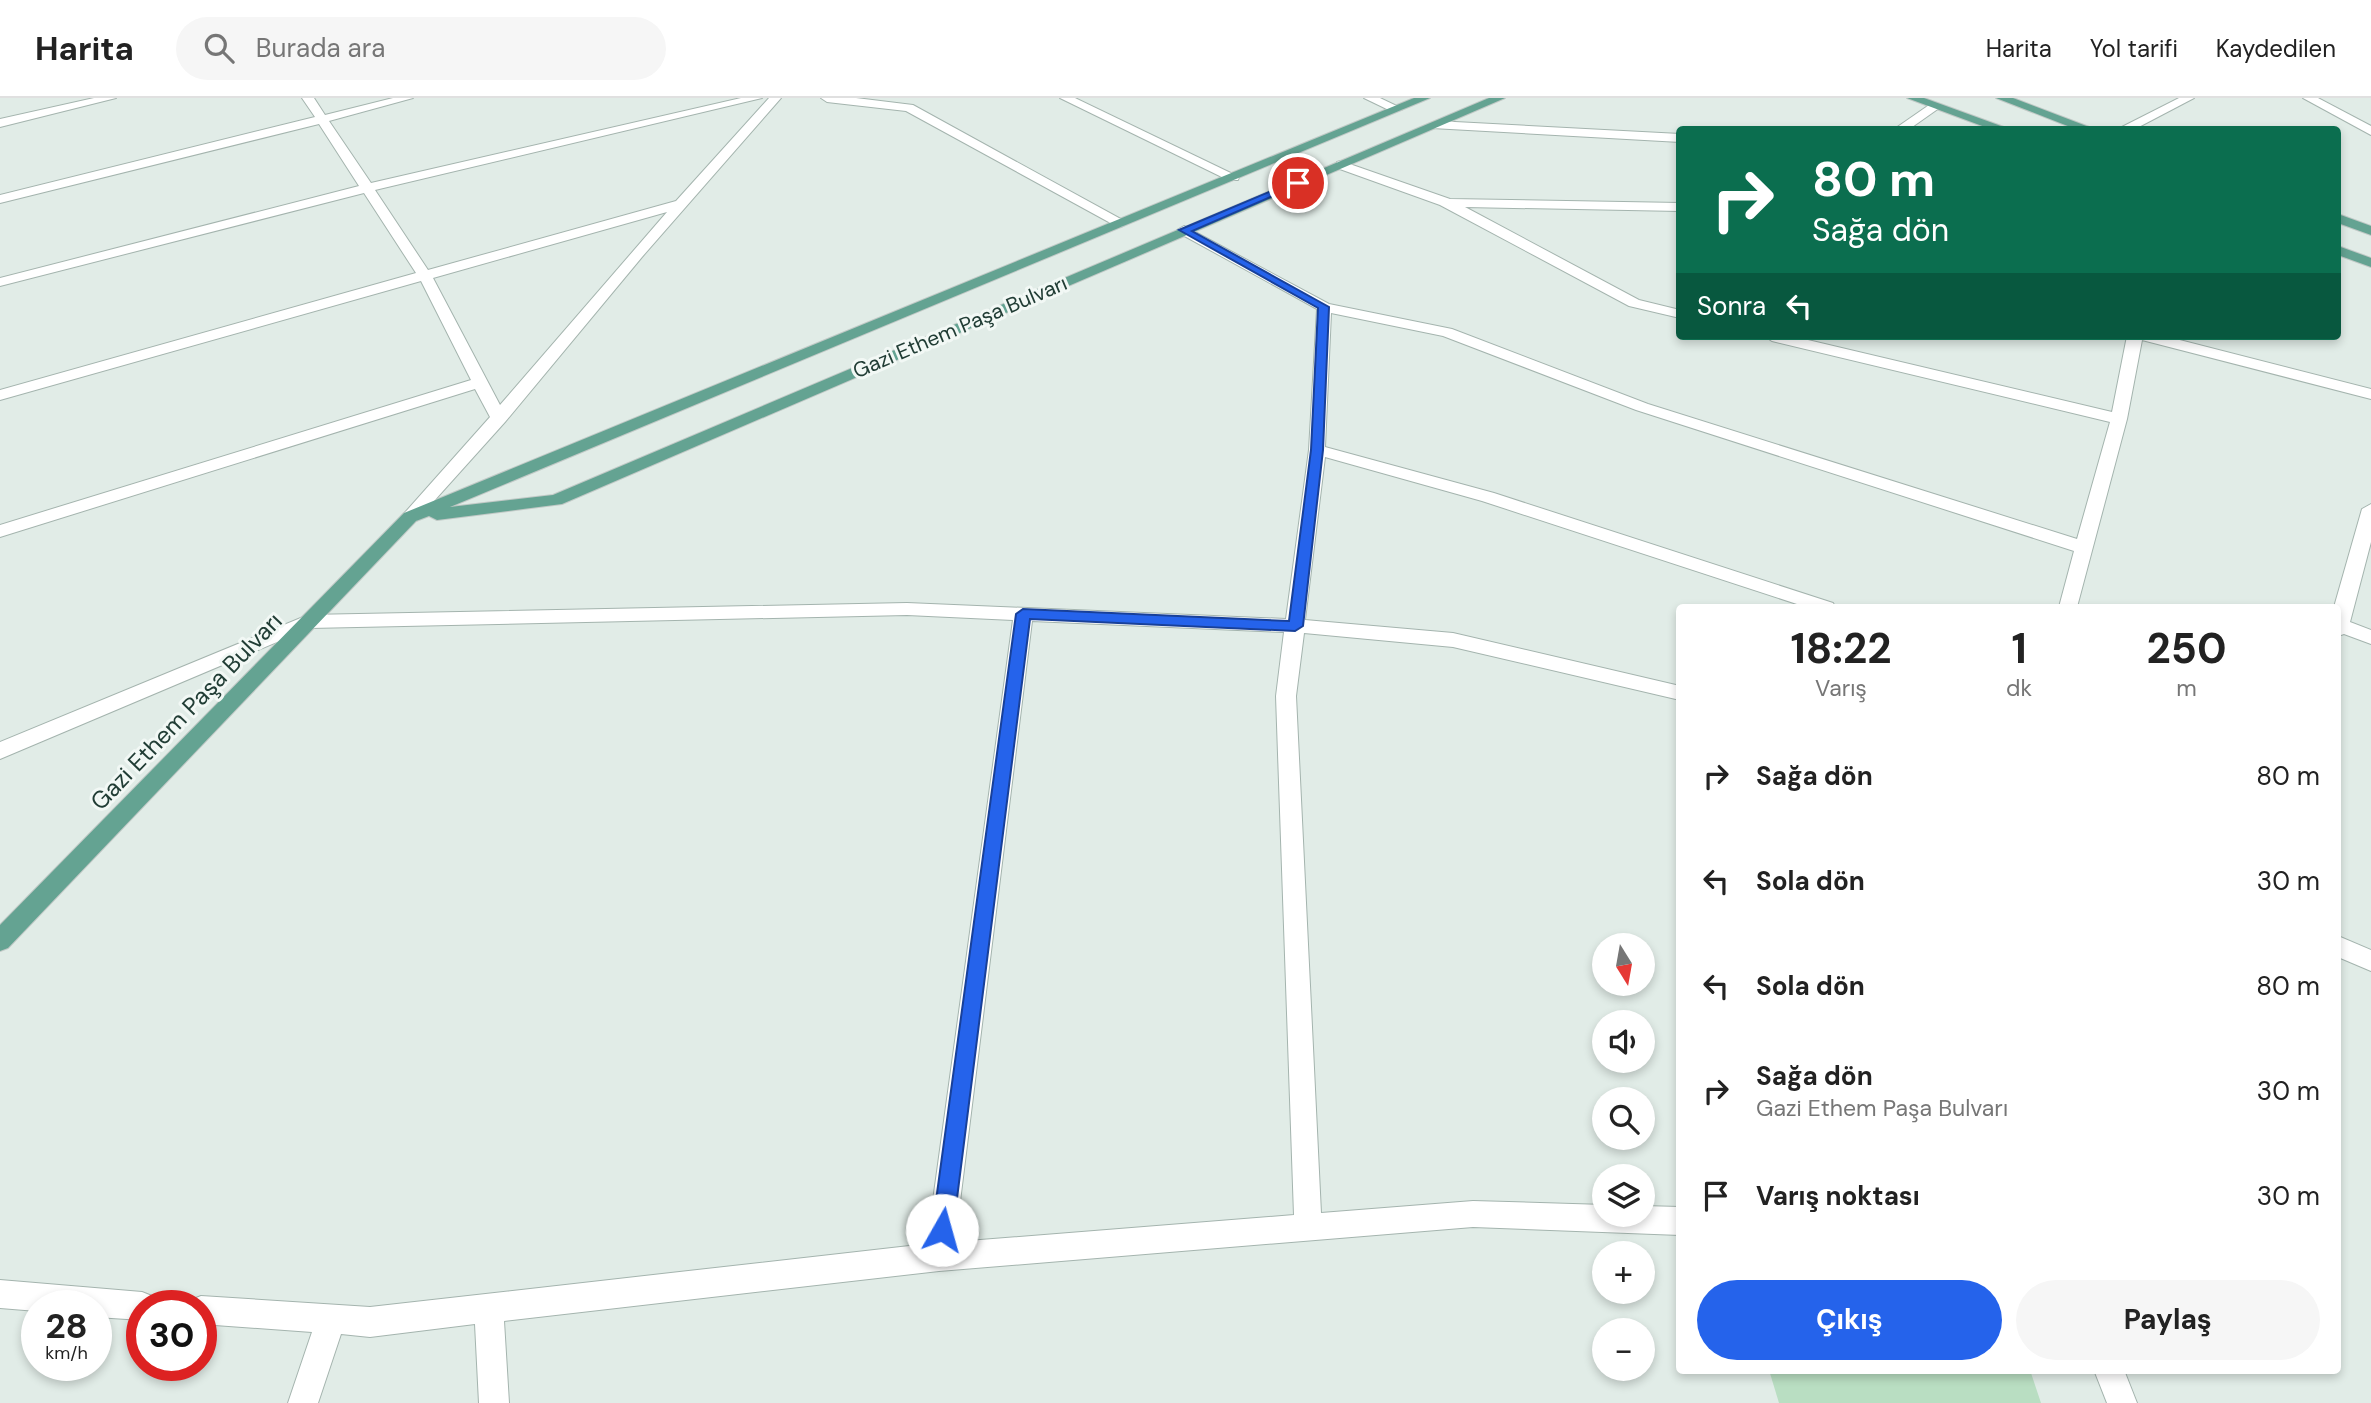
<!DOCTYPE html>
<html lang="tr">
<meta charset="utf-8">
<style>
body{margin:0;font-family:"DM Sans",sans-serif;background:#f6f6f6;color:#222;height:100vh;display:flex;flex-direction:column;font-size:26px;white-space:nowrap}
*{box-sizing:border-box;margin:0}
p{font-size:23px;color:#767676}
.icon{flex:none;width:38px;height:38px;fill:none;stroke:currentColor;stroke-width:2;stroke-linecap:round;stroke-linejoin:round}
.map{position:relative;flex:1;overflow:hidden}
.sheet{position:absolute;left:1676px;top:506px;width:665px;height:770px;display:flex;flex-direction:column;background:#fff;border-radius:7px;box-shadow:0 4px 10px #0003}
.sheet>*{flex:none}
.top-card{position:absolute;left:1676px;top:28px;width:665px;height:214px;border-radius:7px;box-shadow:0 4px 10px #0003;background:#0b6e4f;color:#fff;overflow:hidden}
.needle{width:46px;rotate:169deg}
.fabs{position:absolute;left:1592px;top:835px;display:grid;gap:14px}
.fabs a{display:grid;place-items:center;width:63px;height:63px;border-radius:50%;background:#fff;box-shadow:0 4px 10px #0003;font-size:35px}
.speed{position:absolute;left:21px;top:1192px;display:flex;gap:14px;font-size:35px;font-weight:700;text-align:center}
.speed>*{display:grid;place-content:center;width:91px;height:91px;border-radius:50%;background:#fff;box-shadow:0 4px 10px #0003;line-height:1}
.speed small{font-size:18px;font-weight:400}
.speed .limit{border:10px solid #d22;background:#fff;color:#111}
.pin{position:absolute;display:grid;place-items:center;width:60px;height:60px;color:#fff;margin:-30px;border:4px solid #fff;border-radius:50%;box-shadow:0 2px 7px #0007}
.me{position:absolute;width:77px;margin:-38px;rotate:7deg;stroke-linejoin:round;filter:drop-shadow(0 0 5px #0008)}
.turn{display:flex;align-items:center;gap:24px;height:147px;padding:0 21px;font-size:32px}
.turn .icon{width:91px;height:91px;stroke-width:2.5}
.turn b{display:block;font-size:49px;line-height:60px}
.then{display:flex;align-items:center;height:66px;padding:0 21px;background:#0003;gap:14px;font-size:26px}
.eta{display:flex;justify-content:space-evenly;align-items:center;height:119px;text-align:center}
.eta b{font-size:42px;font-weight:700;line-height:49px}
.button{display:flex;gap:14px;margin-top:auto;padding:14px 21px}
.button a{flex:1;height:80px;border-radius:42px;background:#2563eb;color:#fff;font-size:28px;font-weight:700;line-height:80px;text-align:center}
.button a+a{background:#f6f6f6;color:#222}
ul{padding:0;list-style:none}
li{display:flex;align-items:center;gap:21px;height:105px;padding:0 21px}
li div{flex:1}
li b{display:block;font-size:26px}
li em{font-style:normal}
header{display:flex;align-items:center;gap:42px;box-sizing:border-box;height:98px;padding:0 35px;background:#fff;border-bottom:2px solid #e0e0e0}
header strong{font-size:33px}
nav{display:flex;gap:38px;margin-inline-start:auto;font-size:24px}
.search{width:490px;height:63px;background:#f6f6f6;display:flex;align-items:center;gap:18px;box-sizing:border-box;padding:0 24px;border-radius:38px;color:#767676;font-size:26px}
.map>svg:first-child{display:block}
.green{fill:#b9dec2}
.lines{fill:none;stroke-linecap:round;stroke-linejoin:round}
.minor-casing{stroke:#a4b4ae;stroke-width:2}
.major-casing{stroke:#c1c9c6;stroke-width:2}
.minor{fill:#fff;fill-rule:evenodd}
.major{fill:#64a392;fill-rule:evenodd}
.route{fill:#2563eb;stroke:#184099;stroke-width:2}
.labels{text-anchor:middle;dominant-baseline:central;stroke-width:6;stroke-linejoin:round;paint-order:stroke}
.far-street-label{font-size:21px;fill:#213d35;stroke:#f2f8f5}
.street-label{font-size:24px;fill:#213d35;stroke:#f2f8f5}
</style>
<header>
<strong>Harita</strong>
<div class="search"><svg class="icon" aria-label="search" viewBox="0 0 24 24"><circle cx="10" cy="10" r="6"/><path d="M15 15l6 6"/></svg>Burada ara</div>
<nav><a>Harita</a><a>Yol tarifi</a><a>Kaydedilen</a></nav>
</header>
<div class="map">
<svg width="2371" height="1305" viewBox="0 0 2371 1305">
<rect width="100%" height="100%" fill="#e1ece7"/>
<polygon class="green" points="1769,1272 2030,1272 2041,1305 1779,1305"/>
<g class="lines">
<g class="minor-casing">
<g id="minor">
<polygon points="94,0 116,0 0,29 0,21"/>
<path d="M302,0H314L325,17L393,0H413L329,23L371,85L741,0H762L375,92L428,172L676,103L769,0H781L642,159L505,324L416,423H404L401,419L490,319L475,291L0,439V427L471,282L421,183L0,302V292L416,175L364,95L0,188V180L359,88L319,26L0,105V97L315,19ZM667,114L500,307L433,180Z"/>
<polygon points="821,0 856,0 913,7 1128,125 1121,129 1116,128 906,13 827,4"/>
<polygon points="1060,0 1075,0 1239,79 1238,82 1228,82"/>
<polygon points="1364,0 1380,0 1403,11 1393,14"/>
<polygon points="2179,0 2194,0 2133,32 2116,32"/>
<polygon points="2303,0 2318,0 2371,28 2371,37"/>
<polygon points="1932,5 1942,8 1908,32 1893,32"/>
<polygon points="1436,23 1680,36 1680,44 1432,30 1430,27"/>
<polygon points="1341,63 1450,101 1680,105 1680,113 1465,109 1639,202 1680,212 1680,220 1629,208 1440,107 1337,70 1337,64"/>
<path d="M1184,128L1329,206L1452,231L1648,306L2077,441L2110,324L1772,243L1764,238H1791L2112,314L2127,238H2164L2371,291V301L2142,242L2127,321L2077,509H2059L2074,453L1636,312L1443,238L1331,215L1325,349L1494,395L1833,505L1835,509H1806L1482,403L1325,359L1305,522L1453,535L1680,588V602L1453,549L1304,535L1296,598L1321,1115L1473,1103L1605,1107V1116H1643V1108L1680,1109V1137L1473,1129L939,1173L504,1223L509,1305H479L475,1226L370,1239L341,1236L318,1305H288L312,1234L201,1226V1208H188L191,1202L201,1198L370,1209L927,1146L1013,522L907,517L310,530L0,661V644L308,517L907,505L1286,521L1309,352L1317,211L1179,135L1177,132ZM1032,523L1284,534L1276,598L1294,1117L955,1144Z"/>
<polygon points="2371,406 2371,444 2350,524 2371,532 2371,546 2344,536 2338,538 2338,509 2334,509 2362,411"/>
<polygon points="2338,838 2371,852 2371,873 2338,859"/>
<polygon points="0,1182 142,1194 152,1198 156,1208 142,1208 142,1222 96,1219 96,1208 37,1208 37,1213 0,1210"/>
<polygon points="2094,1272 2124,1272 2137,1305 2107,1305"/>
</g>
</g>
<g class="major-casing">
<g id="major">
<polygon points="1414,0 1430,0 450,409 553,397 1489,0 1505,0 562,406 437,422 429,418 416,423 8,850 0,853 0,827 404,415"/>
<polygon points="1907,0 1924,0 2012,32 1993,32"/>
<polygon points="1996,0 2013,0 2097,32 2078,32"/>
<polygon points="2338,116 2371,128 2371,137 2338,125"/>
<polygon points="2338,148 2371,160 2371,169 2338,157"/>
</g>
</g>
<use href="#minor" class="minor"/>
<use href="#major" class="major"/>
</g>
<polygon class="route" points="1295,83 1303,85 1192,133 1329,209 1323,352 1303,528 1295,533 1030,521 953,1132 950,1140 942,1143 935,1140 932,1132 1016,516 1023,511 1289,523 1311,352 1318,210 1179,132"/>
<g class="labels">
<g class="far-street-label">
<text transform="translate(960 229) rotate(-23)">Gazi Ethem Paşa Bulvarı</text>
</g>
<g class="street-label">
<text transform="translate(186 613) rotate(-46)">Gazi Ethem Paşa Bulvarı</text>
</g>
</g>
</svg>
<div class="fabs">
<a><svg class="needle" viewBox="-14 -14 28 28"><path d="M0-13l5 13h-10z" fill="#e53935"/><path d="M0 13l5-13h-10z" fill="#767676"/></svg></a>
<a><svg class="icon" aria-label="sound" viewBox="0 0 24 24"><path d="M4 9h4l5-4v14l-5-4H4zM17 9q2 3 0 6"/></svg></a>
<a><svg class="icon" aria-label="search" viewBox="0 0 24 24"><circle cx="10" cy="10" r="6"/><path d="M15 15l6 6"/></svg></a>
<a><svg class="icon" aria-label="layers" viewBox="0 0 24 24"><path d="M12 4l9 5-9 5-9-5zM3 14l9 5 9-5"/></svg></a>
<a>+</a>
<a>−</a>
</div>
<div class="speed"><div>28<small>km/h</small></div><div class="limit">30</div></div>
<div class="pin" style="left:1298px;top:85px;background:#d93025"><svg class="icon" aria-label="arrive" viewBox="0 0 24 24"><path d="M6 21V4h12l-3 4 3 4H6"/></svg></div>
<svg class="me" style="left:942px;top:1132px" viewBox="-20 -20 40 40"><circle r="19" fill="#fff"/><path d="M0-13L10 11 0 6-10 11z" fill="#2563eb"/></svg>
<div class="top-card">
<div class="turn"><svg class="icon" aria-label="right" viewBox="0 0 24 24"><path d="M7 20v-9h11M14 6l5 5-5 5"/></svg><div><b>80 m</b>Sağa dön</div></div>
<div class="then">Sonra<svg class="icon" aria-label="left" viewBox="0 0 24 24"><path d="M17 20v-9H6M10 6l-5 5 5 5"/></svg></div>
</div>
<section class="sheet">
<div class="eta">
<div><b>18:22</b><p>Varış</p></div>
<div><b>1</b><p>dk</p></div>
<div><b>250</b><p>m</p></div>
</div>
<ul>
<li><svg class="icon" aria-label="right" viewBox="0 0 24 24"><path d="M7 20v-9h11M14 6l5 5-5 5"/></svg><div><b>Sağa dön</b></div><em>80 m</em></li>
<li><svg class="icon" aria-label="left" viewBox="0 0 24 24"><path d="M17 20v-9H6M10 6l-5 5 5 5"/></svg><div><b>Sola dön</b></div><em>30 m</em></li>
<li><svg class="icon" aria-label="left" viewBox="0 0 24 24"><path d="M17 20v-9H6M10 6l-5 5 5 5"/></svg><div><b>Sola dön</b></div><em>80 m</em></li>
<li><svg class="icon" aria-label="right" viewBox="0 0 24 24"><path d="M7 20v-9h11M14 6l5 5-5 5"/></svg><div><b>Sağa dön</b><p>Gazi Ethem Paşa Bulvarı</p></div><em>30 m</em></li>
<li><svg class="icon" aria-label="arrive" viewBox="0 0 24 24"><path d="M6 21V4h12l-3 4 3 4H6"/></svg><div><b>Varış noktası</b></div><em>30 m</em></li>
</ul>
<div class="button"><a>Çıkış</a><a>Paylaş</a></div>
</section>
</div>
